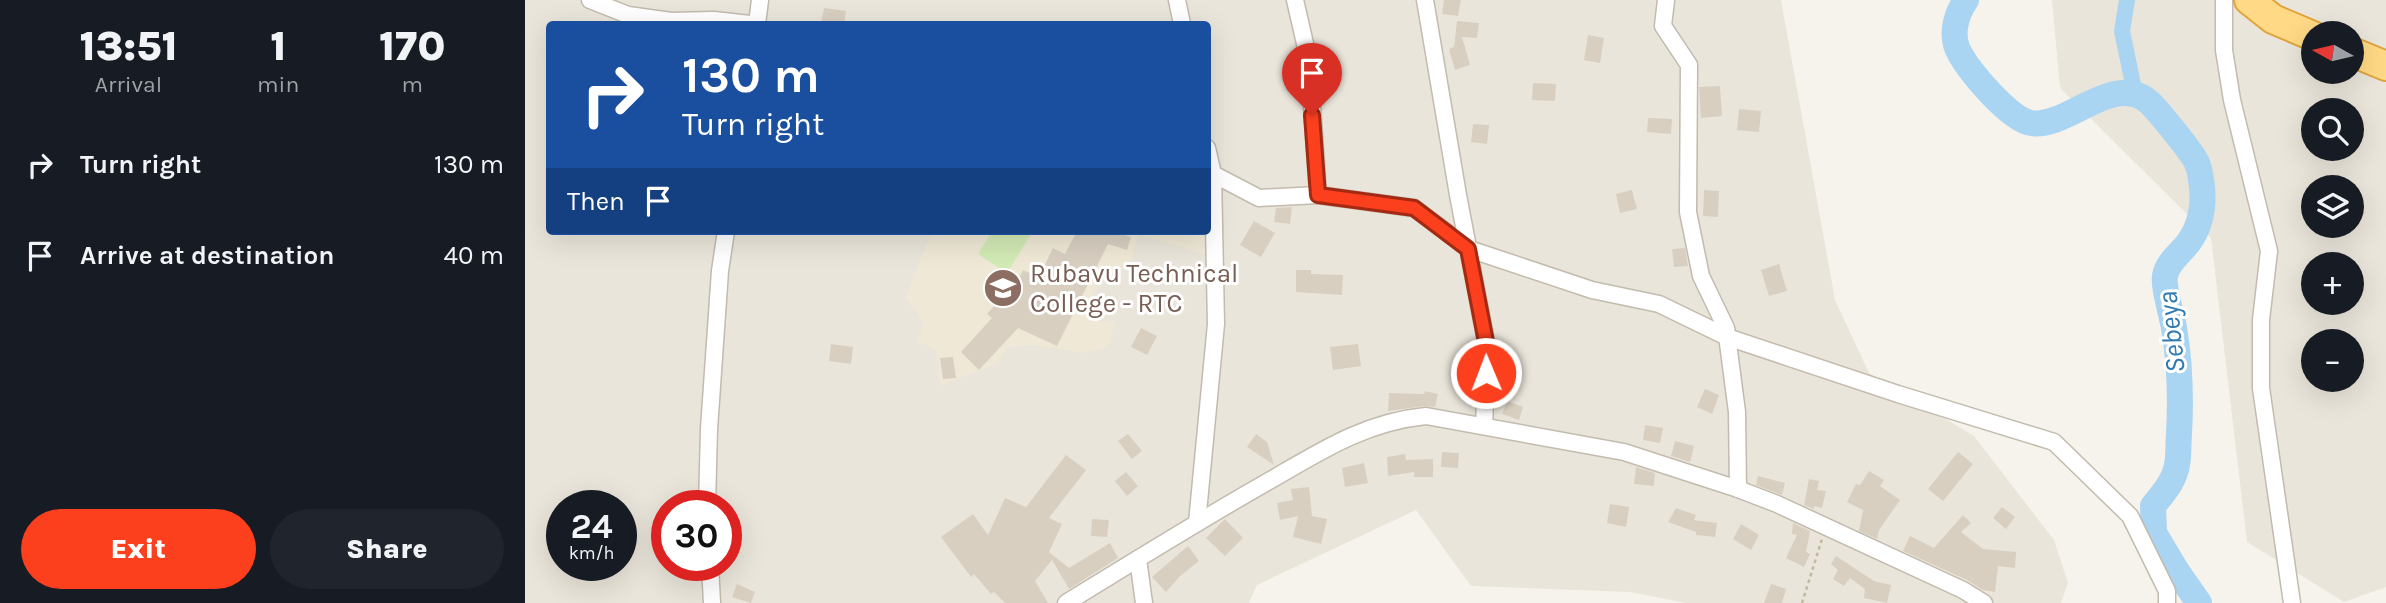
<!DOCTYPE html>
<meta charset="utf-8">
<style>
body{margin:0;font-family:Karla,sans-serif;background:#20242c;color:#f1f3f6;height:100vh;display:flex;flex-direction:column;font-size:26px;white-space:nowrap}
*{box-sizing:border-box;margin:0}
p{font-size:23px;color:#9ea1a6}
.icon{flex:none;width:38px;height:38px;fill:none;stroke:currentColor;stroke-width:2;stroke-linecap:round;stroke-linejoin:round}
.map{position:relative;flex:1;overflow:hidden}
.panel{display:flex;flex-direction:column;background:#171b24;width:525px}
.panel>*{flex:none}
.guide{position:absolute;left:21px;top:21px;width:665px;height:214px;border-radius:7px;box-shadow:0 7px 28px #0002;background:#1a4fa0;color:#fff;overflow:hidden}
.needle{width:46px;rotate:278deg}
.controls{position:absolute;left:1776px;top:21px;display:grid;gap:14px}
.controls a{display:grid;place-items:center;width:63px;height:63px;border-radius:50%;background:#171b24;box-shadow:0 7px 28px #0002;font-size:35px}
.speed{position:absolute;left:21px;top:490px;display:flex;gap:14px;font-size:35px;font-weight:700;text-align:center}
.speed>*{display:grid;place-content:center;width:91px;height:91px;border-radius:50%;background:#171b24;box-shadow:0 7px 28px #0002;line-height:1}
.speed small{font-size:18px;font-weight:400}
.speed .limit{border:10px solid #d22;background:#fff;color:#111}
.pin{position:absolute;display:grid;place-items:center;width:60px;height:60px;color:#fff;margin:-72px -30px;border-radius:50% 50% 50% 0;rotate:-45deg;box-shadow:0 0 7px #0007}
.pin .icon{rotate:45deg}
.me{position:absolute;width:77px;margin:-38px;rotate:359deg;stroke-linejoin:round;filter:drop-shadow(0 0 5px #0008)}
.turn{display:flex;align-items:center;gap:24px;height:147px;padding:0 21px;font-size:32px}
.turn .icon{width:91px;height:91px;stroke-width:2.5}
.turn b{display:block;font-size:49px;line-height:60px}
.then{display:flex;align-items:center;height:66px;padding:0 21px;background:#0003;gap:14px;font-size:26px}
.eta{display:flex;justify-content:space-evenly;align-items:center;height:119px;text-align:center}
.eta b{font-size:42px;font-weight:800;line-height:49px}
.button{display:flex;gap:14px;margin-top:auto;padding:14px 21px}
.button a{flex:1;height:80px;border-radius:42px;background:#fc3f1d;color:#fff;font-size:28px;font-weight:800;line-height:80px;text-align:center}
.button a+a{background:#20242c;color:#f1f3f6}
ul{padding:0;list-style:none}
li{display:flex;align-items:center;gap:21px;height:91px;padding:0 21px}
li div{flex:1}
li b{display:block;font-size:26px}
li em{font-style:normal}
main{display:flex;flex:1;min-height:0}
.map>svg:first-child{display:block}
.residential{fill:#eae5da;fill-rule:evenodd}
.education{fill:#efe8d6}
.green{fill:#d2eab5}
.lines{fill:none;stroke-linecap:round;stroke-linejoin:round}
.canal{stroke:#a9d4f2;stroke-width:16}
.river{stroke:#a9d4f2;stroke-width:26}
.building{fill:#d8cfc1}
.minor-casing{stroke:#c2bbae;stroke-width:19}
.trunk-casing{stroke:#e0a43c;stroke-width:32}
.path{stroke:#c4b79f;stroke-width:2.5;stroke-dasharray:3.5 3.5;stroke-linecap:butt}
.minor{stroke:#fff;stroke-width:16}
.trunk{stroke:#ffd985;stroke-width:28}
.route-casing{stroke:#a42913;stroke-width:18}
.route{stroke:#fc3f1d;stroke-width:12}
.labels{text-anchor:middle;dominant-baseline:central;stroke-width:6;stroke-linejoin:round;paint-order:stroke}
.education-label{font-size:26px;fill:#785e54;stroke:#fff;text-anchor:start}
.water-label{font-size:28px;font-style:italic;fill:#2e7ab2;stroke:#fff}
</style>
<main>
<section class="panel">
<div class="eta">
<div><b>13:51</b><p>Arrival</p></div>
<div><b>1</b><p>min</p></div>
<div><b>170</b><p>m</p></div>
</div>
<ul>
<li><svg class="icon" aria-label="right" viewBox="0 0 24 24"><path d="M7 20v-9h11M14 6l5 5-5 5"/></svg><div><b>Turn right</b></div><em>130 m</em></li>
<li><svg class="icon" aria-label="arrive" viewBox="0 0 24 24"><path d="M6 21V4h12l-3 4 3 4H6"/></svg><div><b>Arrive at destination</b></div><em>40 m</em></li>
</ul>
<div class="button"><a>Exit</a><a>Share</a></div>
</section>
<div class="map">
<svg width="1861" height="603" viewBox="0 0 1861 603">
<rect width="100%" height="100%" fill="#f6f3ec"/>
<g class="residential">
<path d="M0,0H1256L1310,300L1344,373L1449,436L1529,540L1543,583L1536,603H1161L1105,592L946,586L891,510L732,585L724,603H0ZM24,24H682V231H24ZM37,506H96V565H37ZM142,506H201V565H142Z"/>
<path d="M1527,0H1861V587L1819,602L1722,542L1686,238L1535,88ZM1788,33H1827V72H1788ZM1788,110H1827V149H1788ZM1788,187H1827V226H1788ZM1788,264H1827V303H1788ZM1788,341H1827V380H1788Z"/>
</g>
<polygon class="education" points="407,231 682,231 686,256 614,235 605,265 576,278 560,318 589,323 584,347 557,353 511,345 482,347 473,363 415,386 412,351 393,341 399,325 392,312 380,298"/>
<polygon class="green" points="467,231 508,231 482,273 453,254"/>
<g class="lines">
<polyline class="canal" points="1602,0 1597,31 1610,94"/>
<path class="river" d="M1441,0C1430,16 1425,37 1435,54C1445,72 1485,120 1506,123C1542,129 1590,70 1625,103C1635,113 1665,150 1671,161C1675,168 1676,179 1677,187C1679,207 1676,225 1664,242C1656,253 1642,262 1640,276C1638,287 1647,315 1649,328C1655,363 1656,398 1654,434C1653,444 1654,455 1652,465C1649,482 1638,493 1628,506L1629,533L1651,570L1674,603"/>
</g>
<g class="building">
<polygon points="919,0 936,0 933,16 917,14"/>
<polygon points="299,8 321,11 319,24 296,24"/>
<polygon points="932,21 954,23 952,38 937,37 945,65 930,70 924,49 929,47"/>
<polygon points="1063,35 1079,38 1075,63 1059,60"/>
<polygon points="1008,83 1031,84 1030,101 1007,100"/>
<polygon points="1195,86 1197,116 1176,118 1174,87"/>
<polygon points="1214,109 1236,111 1234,132 1212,130"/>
<polygon points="1123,118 1147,119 1146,134 1122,132"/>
<polygon points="948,124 964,125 962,144 946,142"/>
<polygon points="1107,190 1112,209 1095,213 1091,194"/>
<polygon points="1179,190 1194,191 1193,217 1178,216"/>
<polygon points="767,207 765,224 749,222 751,208"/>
<polygon points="729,221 750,233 736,257 715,245"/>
<polygon points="552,231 586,231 606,237 602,250 583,244 532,346 493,328 454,370 436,352 467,318 462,314 477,297 482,302 498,270 514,277 528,248 540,254"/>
<polygon points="1160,248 1163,266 1149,267 1147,249"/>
<polygon points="1254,264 1262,291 1244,296 1236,270"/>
<polygon points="771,270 786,270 786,274 818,275 817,295 771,292"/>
<polygon points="616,328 632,336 622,355 606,347"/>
<polygon points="306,344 328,347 326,364 304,361"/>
<polygon points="833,344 836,366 808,370 805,347"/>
<polygon points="428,357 431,378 418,379 415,358"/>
<polygon points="1180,389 1194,395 1187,414 1172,407"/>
<polygon points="900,391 913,394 910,407 899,406 863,411 864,393 899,394"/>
<polygon points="982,401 998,407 994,420 977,414"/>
<polygon points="1120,425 1138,428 1135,443 1118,440"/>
<polygon points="603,434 617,451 607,459 593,441"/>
<polygon points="731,434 742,442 749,465 722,447"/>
<polygon points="1150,441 1169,446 1165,462 1146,456"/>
<polygon points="917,452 934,453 933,468 916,467"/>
<polygon points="1433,452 1448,464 1418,501 1403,489"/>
<polygon points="880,454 881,460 908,459 908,477 889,477 889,472 863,476 862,457"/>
<polygon points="541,455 561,470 524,518 537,524 524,552 544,568 585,543 593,558 544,589 527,560 510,581 523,603 480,603 469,592 466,594 449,574 446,577 416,537 448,514 463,535 480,498 501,507"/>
<polygon points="839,463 843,483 820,487 817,468"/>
<polygon points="1111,467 1130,473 1129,486 1109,484"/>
<polygon points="1344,471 1359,480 1355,486 1375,500 1354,530 1352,539 1334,531 1338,510 1322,502 1331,484 1335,485"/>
<polygon points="601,472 613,486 602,496 590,481"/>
<polygon points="1233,476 1260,483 1257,495 1231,485"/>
<polygon points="1284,479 1294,481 1292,490 1301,491 1297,508 1289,506 1289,509 1279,505"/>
<polygon points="784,487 787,516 802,519 796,544 768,537 773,516 755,520 752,503 768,500 766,489"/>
<polygon points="1085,504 1104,507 1101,527 1082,523"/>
<polygon points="1477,507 1490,517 1481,529 1468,518"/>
<polygon points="1151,508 1171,515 1169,520 1192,523 1190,537 1171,535 1171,532 1143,522"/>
<polygon points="1438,515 1446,523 1436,532 1458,549 1491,552 1490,568 1473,566 1470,592 1458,590 1442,580 1378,551 1385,536 1409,548"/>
<polygon points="567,519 584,520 582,537 566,536"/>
<polygon points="700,519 718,538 700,556 681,538"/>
<polygon points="1268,523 1285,531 1281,552 1285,554 1279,567 1261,558 1272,535 1267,534"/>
<polygon points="1216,524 1234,535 1226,550 1208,539"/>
<polygon points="663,546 674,561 655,576 641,592 627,577"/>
<polygon points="1311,556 1349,581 1366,585 1362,603 1339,598 1340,589 1325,578 1319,586 1308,579 1313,570 1306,564"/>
<polygon points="212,584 230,592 226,603 207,597"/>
<polygon points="1246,584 1261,589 1257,603 1239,603"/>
</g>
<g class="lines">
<g class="minor-casing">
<g id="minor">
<polyline points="65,0 103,15 146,21 189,20 225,24"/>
<polyline points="652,0 657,24"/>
<polyline points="770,0 784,61 793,195"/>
<polyline points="900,0 933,195 962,347 959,426"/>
<polyline points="1141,0 1138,26 1164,65 1163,212 1176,276 1201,328 1212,412 1213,489"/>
<polyline points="1699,0 1699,50 1707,100 1744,251 1736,320 1736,388 1767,603"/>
<polyline points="232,24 235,0"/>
<polyline points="682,174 688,174 734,198 793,195 889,208 944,249 1067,290 1134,304 1202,337 1373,394 1529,442 1605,516 1642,591 1642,603"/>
<polyline points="182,506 184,429 195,271 201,231"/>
<polyline points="672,523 691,324 688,174 682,148"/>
<polyline points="613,559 619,603"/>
<polyline points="185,565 187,603"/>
<path d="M541,603C608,562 675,520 744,481C796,451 840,422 901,416L1099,452L1213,489L1252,504L1438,590L1459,603"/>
</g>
</g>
<g class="trunk-casing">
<g id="trunk">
<polyline points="1724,0 1748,19 1788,36"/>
<polyline points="1827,52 1861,66"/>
</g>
</g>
<polyline class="path" points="1277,603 1297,539"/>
<use href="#minor" class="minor"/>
<use href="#trunk" class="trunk"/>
</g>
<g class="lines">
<g class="route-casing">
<polyline id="route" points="787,115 793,195 889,208 943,249 962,347 961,373"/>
</g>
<use href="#route" class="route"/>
</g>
<defs>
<g id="school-disc" transform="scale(2.0125)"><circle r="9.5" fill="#8d6e63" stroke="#fff"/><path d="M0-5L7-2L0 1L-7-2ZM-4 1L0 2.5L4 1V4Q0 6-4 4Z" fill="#fff"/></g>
</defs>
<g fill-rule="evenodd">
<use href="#school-disc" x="478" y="288"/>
</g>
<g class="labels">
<g class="education-label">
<text x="505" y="273">Rubavu Technical<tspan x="505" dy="30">College - RTC</tspan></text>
</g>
<g class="water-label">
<text transform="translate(1646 332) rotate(-96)">Sebeya</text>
</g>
</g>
</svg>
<div class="controls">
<a><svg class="needle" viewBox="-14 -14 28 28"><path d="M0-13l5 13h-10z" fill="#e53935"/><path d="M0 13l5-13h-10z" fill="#9ea1a6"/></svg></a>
<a><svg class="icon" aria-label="search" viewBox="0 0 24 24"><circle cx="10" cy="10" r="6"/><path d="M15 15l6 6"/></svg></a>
<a><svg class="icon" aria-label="layers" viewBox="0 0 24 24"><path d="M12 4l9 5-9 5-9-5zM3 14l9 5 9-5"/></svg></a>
<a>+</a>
<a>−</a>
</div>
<div class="speed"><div>24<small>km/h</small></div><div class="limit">30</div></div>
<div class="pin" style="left:787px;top:115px;background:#d93025"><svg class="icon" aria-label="arrive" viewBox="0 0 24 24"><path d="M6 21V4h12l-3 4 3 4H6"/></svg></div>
<svg class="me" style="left:961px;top:373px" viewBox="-20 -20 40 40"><circle r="17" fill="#fc3f1d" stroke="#fff" stroke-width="3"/><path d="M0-11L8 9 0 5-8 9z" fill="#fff"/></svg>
<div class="guide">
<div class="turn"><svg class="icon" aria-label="right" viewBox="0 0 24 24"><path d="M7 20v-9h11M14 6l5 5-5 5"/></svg><div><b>130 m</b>Turn right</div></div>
<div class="then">Then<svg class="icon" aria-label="arrive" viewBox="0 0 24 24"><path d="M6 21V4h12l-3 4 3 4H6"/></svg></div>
</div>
</div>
</main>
